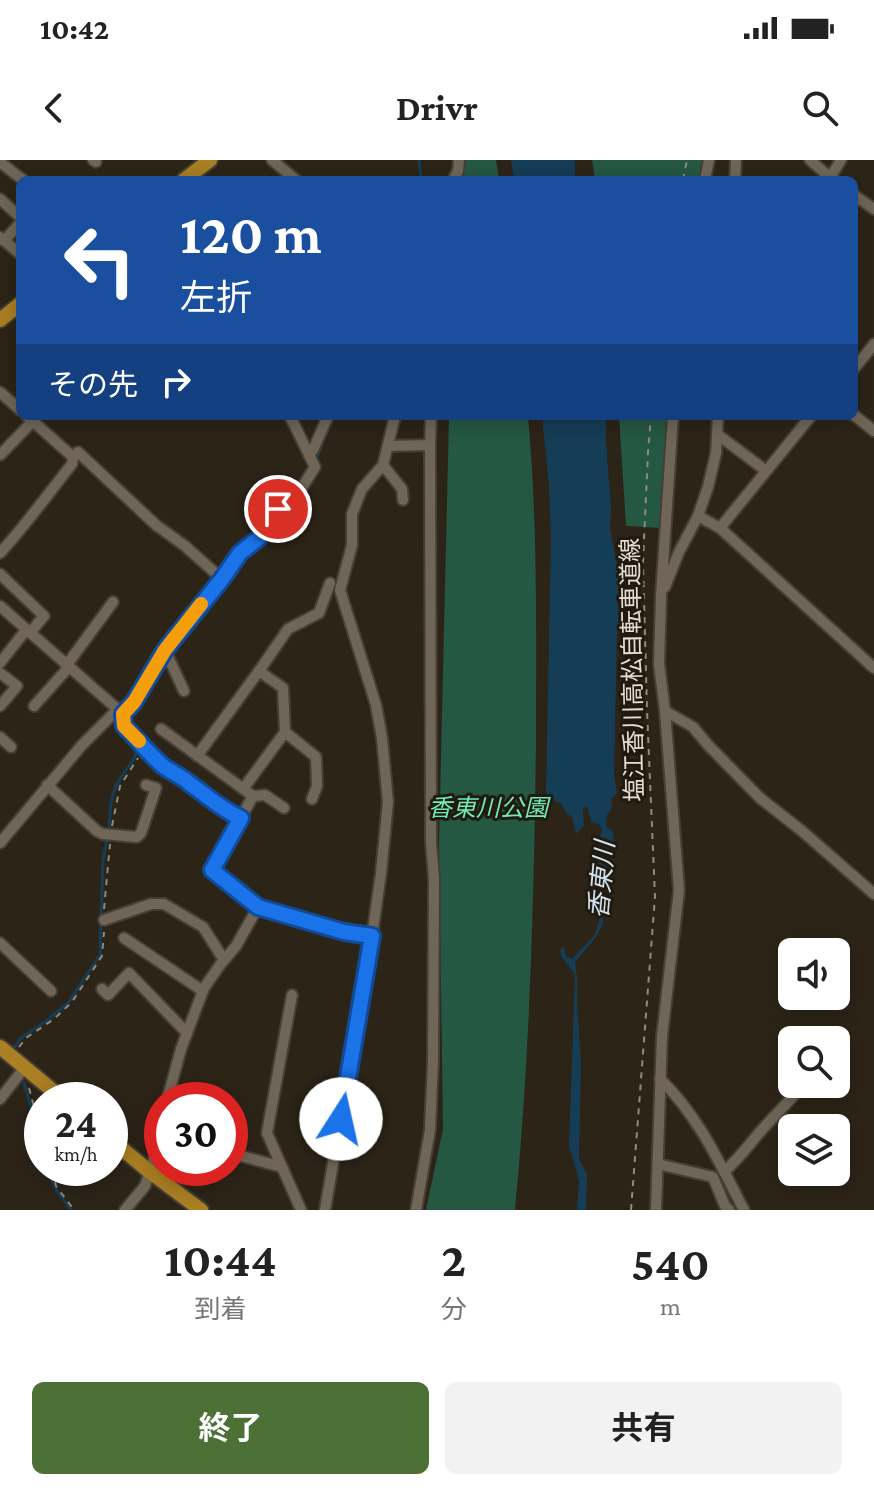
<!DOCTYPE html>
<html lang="ja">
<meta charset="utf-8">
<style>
body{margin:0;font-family:"Crimson Pro","Noto Sans JP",serif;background:#f2f2f2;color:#222;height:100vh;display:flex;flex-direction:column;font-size:30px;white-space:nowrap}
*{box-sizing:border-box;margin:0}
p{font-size:26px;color:#767676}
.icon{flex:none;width:44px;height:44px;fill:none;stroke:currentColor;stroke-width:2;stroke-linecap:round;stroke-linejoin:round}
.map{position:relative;height:1050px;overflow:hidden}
.side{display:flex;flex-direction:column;background:#fff;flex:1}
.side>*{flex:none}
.guide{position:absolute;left:16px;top:16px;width:842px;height:244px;border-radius:12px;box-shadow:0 4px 20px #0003;background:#1a4fa0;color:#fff;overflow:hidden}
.fabs{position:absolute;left:778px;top:778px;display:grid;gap:16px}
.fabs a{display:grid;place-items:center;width:72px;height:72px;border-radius:12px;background:#fff;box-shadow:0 4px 20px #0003;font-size:40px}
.speed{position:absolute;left:24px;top:922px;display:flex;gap:16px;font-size:40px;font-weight:700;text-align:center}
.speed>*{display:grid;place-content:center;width:104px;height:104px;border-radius:50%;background:#fff;box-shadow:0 4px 20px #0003;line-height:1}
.speed small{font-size:20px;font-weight:400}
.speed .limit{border:12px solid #d22;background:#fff;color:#111}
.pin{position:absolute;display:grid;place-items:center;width:68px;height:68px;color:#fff;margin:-34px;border:4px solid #fff;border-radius:50%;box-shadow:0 2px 8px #0007}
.me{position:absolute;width:88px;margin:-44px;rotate:10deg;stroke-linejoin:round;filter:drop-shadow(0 0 6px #0008)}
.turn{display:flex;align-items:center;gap:28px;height:168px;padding:0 32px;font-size:36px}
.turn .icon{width:104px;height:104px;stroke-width:2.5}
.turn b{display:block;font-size:56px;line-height:68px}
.then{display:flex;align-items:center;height:76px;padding:0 32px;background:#0003;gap:16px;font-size:30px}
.eta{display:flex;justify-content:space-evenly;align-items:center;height:136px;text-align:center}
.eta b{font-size:48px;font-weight:700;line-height:56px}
.button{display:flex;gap:16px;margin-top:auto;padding:16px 32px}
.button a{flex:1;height:92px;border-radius:12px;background:#4d7037;color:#fff;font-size:32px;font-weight:700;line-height:92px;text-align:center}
.button a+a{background:#f2f2f2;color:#222}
.status{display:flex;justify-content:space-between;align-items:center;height:56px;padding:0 40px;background:#fff;direction:ltr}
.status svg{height:22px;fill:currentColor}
header{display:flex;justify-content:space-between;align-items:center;height:104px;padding:0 32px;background:#fff;font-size:36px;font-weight:700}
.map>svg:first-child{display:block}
.green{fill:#255843}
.water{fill:#153d56}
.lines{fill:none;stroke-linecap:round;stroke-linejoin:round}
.stream{stroke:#153d56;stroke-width:3}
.minor-casing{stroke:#463f36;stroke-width:14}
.major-casing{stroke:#463f36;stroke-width:18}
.path{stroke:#908a7f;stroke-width:2;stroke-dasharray:6 6;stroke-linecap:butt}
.minor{stroke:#706658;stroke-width:10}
.major{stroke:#ab7f23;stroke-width:14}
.route-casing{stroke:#114b97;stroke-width:20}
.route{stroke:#1a73e8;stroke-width:14}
.slow{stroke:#f59e0b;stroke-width:14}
.labels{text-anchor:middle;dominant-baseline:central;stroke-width:6;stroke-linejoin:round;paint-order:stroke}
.street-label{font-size:24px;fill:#e4ded6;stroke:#221a0e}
.park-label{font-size:24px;font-style:italic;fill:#6debb8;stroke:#221a0e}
.water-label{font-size:26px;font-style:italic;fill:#d0e2f0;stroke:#221a0e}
</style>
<div class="status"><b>10:42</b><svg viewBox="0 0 49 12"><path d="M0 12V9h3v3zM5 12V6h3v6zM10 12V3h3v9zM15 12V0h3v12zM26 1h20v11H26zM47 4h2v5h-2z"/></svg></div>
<header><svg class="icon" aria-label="back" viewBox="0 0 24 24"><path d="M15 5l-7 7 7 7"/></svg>Drivr<svg class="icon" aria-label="search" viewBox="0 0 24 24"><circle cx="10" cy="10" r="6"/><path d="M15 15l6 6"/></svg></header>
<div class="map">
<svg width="874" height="1050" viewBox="0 0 874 1050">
<rect width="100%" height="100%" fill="#2c2417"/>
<g class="green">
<polygon points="465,0 496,0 499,20 461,20"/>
<polygon points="592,0 703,0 698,20 595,20"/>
<path d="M449,256H528C538,365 536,474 536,583C534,739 530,895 515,1050H426L443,969L439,683Z"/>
<polygon points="619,256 667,256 661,368 626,366"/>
</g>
<g class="water">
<polygon points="511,0 575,0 575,20 514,20"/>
<polygon points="542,256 606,256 606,283 611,347 610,369 617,405 621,459 617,473 614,615 617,633 611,639 612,648 607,655 606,666 613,672 614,681 608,690 609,713 604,734 603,763 596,777 575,802 577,817 577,843 581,903 579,999 587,1014 586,1050 577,1050 579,1021 569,985 575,814 561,796 561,787 564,788 566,796 572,799 594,776 599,762 599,678 602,672 600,665 592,662 587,647 583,648 584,665 576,674 572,657 567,654 561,643 549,639 546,632 551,379 549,325"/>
</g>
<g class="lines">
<g class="stream">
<polyline points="419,0 421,20"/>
<polyline points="316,300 333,256"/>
<path d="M109,669C110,654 110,638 117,624C123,612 133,604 137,591"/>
<polyline points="13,890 20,879 49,859 68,843 100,795 103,699 107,679"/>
<polyline points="24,923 42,986"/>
<polyline points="50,1016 56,1030 71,1050"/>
</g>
<g class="minor-casing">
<g id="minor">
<polyline points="93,0 96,2"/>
<polyline points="272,0 296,20"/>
<polyline points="810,0 833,20"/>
<polyline points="0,2 23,20"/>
<polyline points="830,18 841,0"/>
<polyline points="453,20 458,11 459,0"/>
<polyline points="705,20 709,0"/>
<polyline points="735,20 736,0"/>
<polyline points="854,35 874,49"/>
<polyline points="0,39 20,57"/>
<polyline points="0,77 20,94"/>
<polyline points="4,81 20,63"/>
<polyline points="854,209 874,184"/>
<polyline points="0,232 20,250"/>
<polyline points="854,255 874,271"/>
<polyline points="717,274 761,307"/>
<polyline points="389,286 430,285 431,256"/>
<polyline points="309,294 313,290 328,256"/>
<polyline points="0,295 33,261"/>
<polyline points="73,297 78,292 156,365 185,386 222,419"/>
<polyline points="383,305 402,329 403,340"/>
<polyline points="698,356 720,368 874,508"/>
<polyline points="720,368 811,256"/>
<path d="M0,393C26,365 48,334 72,304L73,297L27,256"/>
<polyline points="0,414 44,456 30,473"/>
<polyline points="665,427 679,392 698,356 708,327 716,293 718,256"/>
<polyline points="0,446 123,554 124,566 138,580 140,586 166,608 241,658"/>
<polyline points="165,490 184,531"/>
<polyline points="0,503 26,470"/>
<polyline points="66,506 113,442"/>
<polyline points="259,511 288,469 319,453 330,423"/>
<polyline points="0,513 17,526 0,546"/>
<polyline points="34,546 68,508"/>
<polyline points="665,551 693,567 708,585 760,638 802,671 874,734"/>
<polyline points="123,554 134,542 165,490 222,419 240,393 259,378 278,349 303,326 315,307 290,256"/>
<polyline points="161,569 253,636 212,710 258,747 344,772 372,776"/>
<polyline points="285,572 316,597 317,626 312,639"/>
<polyline points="0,577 11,587"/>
<polyline points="197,596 259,511 283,528 285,572 243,629"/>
<polyline points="47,625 97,671 103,674 137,677 141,673 156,628 146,625"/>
<polyline points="253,636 265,635 284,648"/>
<polyline points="0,683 82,585 117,550"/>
<polyline points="104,760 151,744 164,744 203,767 224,800"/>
<polyline points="124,778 203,831"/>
<polyline points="0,783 51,831"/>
<polyline points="102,829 108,835 129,813 187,873"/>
<polyline points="292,835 267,973 301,1050"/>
<path d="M660,919C698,955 720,1004 744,1050"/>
<polyline points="0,939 25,907"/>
<polyline points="167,940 181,889 204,828 220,805 236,786 258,747"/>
<polyline points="230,993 282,1007"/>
<polyline points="658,1004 713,1017 725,1046 729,1050"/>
<polyline points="51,1011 54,1008"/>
<path d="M724,1012C741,997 753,979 768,963C780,950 793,938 803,924"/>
<polyline points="125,1050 145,1026 162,975"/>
<polyline points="325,1050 372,776 381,713 388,642 382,578 376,545 340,430 352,385 352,354 362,329 383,305 395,256"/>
<polyline points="416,1050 430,970 433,901 434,719 431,683 430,285"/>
<polyline points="656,1050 662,876 679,730 665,551 659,504 661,436 673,256"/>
</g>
</g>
<g class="major-casing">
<g id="major">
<polyline points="184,20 210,0"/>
<polyline points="0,160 20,144"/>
<polyline points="0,887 64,940"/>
<polyline points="110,979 150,1012 201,1050"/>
</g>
</g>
<g class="path">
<polyline points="683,20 687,0"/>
<polyline points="112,666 120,626 138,598"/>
<polyline points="104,749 110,684"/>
<polyline points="19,887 26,878 54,859 72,842 102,796 104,772"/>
<polyline points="29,928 42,977"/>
<polyline points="55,1022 56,1026 74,1050"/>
<polyline points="631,1050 655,737 647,550 643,402 648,292 651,256"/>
</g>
<use href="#minor" class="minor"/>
<use href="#major" class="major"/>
</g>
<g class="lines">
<g class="route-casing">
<path id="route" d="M278,349L259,378L240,393L222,419L165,490L134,542L123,554L124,566C137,579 148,593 163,606C171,612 181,616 189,623C206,635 222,650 241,658L212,710L258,747L344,772L372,776L341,959"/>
</g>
<use href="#route" class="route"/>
<polyline class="slow" points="139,581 124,566 123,554 134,542 165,490 201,444"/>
</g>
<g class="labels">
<g class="street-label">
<text transform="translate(632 510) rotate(-91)">塩江香川高松自転車道線</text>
</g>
<g class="park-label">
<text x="488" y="647">香東川公園</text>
</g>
<g class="water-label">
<text transform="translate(602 720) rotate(-85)">香東川</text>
</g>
</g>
</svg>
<div class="fabs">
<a><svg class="icon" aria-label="sound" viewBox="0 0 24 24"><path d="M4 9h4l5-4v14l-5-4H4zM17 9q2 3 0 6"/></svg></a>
<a><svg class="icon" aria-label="search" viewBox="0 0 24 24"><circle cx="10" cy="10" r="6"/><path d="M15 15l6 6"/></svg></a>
<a><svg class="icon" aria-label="layers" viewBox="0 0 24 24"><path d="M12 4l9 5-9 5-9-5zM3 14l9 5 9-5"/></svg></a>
</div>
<div class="speed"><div>24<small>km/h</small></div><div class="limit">30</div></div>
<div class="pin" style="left:278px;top:349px;background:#d93025"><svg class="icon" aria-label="arrive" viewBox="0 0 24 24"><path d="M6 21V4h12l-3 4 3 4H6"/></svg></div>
<svg class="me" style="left:341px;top:959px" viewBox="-20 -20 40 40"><circle r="19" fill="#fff"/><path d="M0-13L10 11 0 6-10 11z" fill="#1a73e8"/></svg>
<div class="guide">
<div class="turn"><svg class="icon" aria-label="left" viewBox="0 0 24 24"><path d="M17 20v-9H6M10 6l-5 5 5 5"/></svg><div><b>120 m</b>左折</div></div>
<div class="then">その先<svg class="icon" aria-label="right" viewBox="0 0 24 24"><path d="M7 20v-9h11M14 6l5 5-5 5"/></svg></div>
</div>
</div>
<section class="side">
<div class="eta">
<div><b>10:44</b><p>到着</p></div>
<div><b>2</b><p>分</p></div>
<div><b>540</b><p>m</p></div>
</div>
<div class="button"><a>終了</a><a>共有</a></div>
</section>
